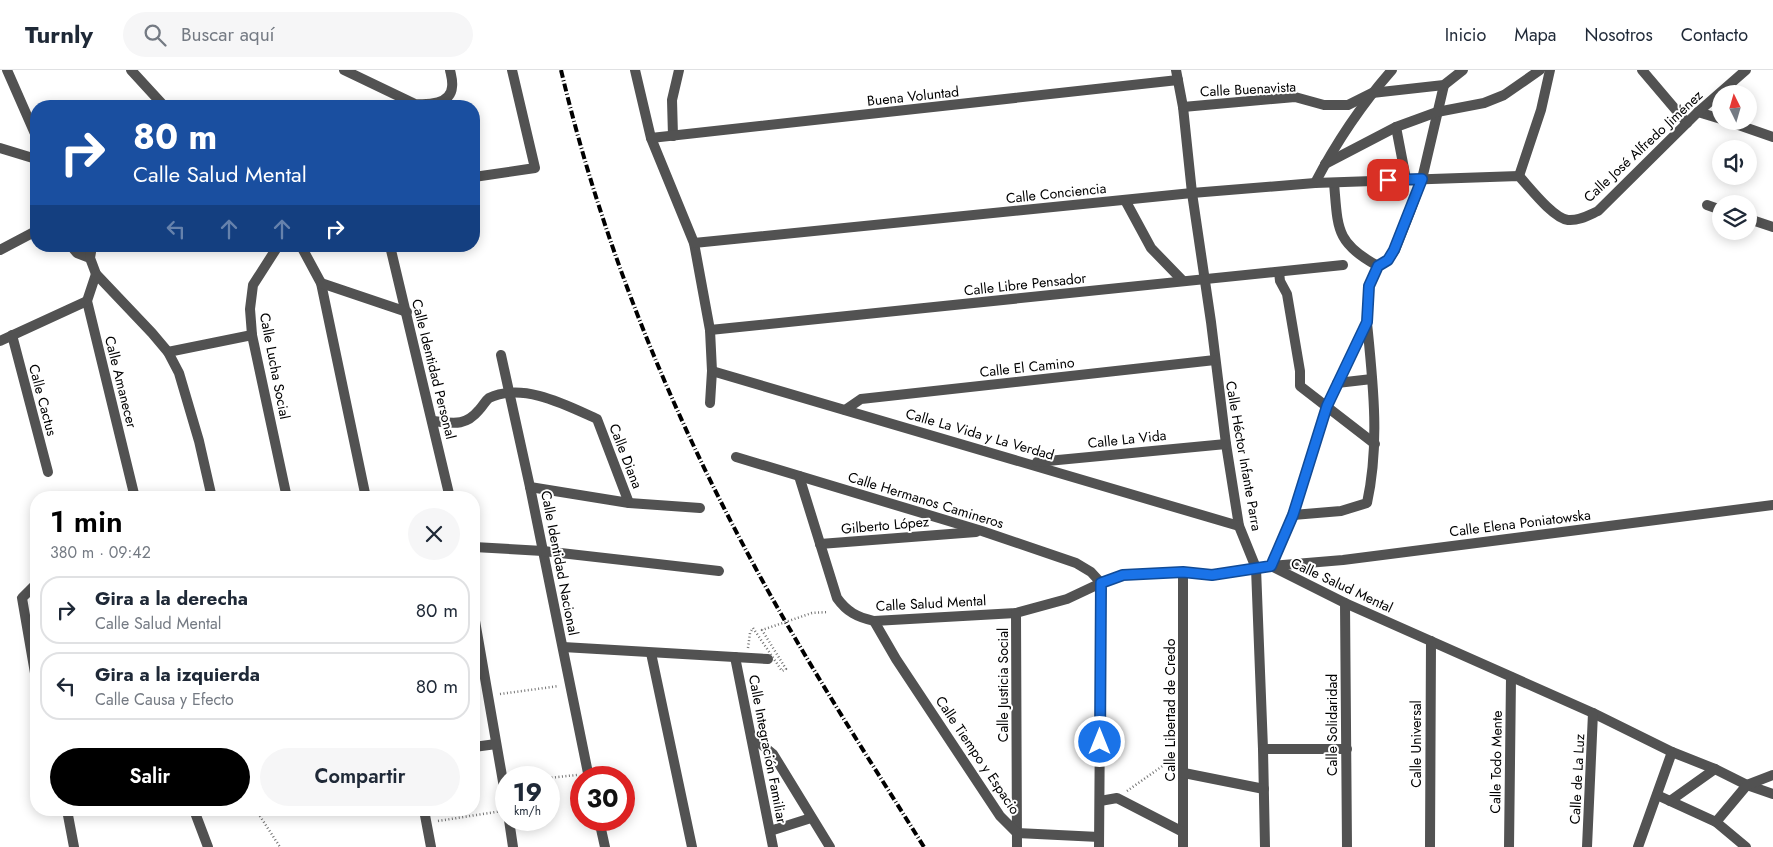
<!DOCTYPE html>
<html lang="es">
<meta charset="utf-8">
<style>
body{margin:0;font-family:Jost,sans-serif;background:#f6f6f7;color:#1f2937;height:100vh;display:flex;flex-direction:column;font-size:19px;white-space:nowrap}
*{box-sizing:border-box;margin:0}
p{font-size:16px;color:#747a83}
.icon{flex:none;width:28px;height:28px;fill:none;stroke:currentColor;stroke-width:2;stroke-linecap:round;stroke-linejoin:round}
.map{position:relative;flex:1;overflow:hidden}
.panel{position:absolute;left:30px;top:421px;width:450px;height:325px;display:flex;flex-direction:column;background:#fff;border-radius:20px;box-shadow:0 2px 12px #0003}
.panel>*{flex:none}
.top-card{position:absolute;left:30px;top:30px;width:450px;height:152px;border-radius:20px;box-shadow:0 2px 12px #0003;background:#1a4fa0;color:#fff;overflow:hidden}
.needle{width:32px;rotate:355deg}
.controls{position:absolute;left:1712px;top:15px;display:grid;gap:10px}
.controls a{display:grid;place-items:center;width:45px;height:45px;border-radius:50%;background:#fff;box-shadow:0 2px 12px #0003;font-size:25px}
.speed{position:absolute;left:495px;top:696px;display:flex;gap:10px;font-size:25px;font-weight:700;text-align:center}
.speed>*{display:grid;place-content:center;width:65px;height:65px;border-radius:50%;background:#fff;box-shadow:0 2px 12px #0003;line-height:1}
.speed small{font-size:12px;font-weight:400}
.speed .limit{border:8px solid #d22;background:#fff;color:#111}
.pin{position:absolute;display:grid;place-items:center;width:42px;height:42px;color:#fff;margin:-21px;border-radius:10px;box-shadow:0 2px 8px #0006}
.me{position:absolute;width:55px;margin:-28px;rotate:0deg;stroke-linejoin:round;filter:drop-shadow(0 0 4px #0008)}
.turn{display:flex;align-items:center;gap:18px;height:105px;padding:0 20px;font-size:22px}
.turn .icon{width:65px;height:65px;stroke-width:2.5}
.turn b{display:block;font-size:35px;line-height:42px}
.lanes{display:flex;align-items:center;height:48px;padding:0 20px;background:#0003;justify-content:center;gap:25px;direction:ltr}
.lanes .off{opacity:.35}
.round{display:grid;place-items:center;flex:none;width:52px;height:52px;border-radius:26px;background:#f6f6f7}
.head{display:flex;align-items:center;justify-content:space-between;height:85px;padding:0 20px}
h1{font-size:30px;font-weight:600;line-height:38px;color:#000}
.cta{display:flex;gap:10px;margin-top:auto;padding:10px 20px}
.cta a{flex:1;height:58px;border-radius:30px;background:#000;color:#fff;font-size:20px;font-weight:600;line-height:58px;text-align:center}
.cta a+a{background:#f6f6f7;color:#1f2937}
ul{padding:0;list-style:none}
li{display:flex;align-items:center;gap:15px;height:68px;margin:0 10px 8px;padding:0 10px;border:2px solid #e0e1e3;border-radius:20px}
li div{flex:1}
li b{display:block;font-size:19px}
li em{font-style:normal}
header{display:flex;align-items:center;gap:30px;box-sizing:border-box;height:70px;padding:0 25px;background:#fff;border-bottom:1px solid #e0e1e3}
header strong{font-size:24px}
nav{display:flex;gap:28px;margin-inline-start:auto;font-size:18px}
.search{width:350px;height:45px;background:#f6f6f7;display:flex;align-items:center;gap:12px;box-sizing:border-box;padding:0 18px;border-radius:28px;color:#747a83;font-size:19px}
.map>svg:first-child{display:block}
.lines{fill:none;stroke-linecap:round;stroke-linejoin:round}
.path{stroke:#747474;stroke-width:2.5;stroke-dasharray:1 2.5;stroke-linecap:butt}
.street{stroke:#525252;stroke-width:10}
.rail{stroke:#000;stroke-width:4;stroke-dasharray:8 2.5 1 2.5;stroke-linecap:butt}
.path-bridge{stroke:#747474;stroke-width:2.5;stroke-dasharray:1 2.5;stroke-linecap:butt}
.route-casing{stroke:#114b97;stroke-width:12}
.route{stroke:#1a73e8;stroke-width:9}
.labels{text-anchor:middle;dominant-baseline:central;stroke-width:4;stroke-linejoin:round;paint-order:stroke}
.street-label{font-size:14px;fill:#000;stroke:#fff}
</style>
<header>
<strong>Turnly</strong>
<div class="search"><svg class="icon" aria-label="search" viewBox="0 0 24 24"><circle cx="10" cy="10" r="6"/><path d="M15 15l6 6"/></svg>Buscar aquí</div>
<nav><a>Inicio</a><a>Mapa</a><a>Nosotros</a><a>Contacto</a></nav>
</header>
<div class="map">
<svg width="1773" height="777" viewBox="0 0 1773 777">
<rect width="100%" height="100%" fill="#fff"/>
<g class="lines">
<g class="path">
<polyline points="748,578 750,563 753,558"/>
<polyline points="500,624 559,616"/>
<polyline points="548,708 577,705"/>
<polyline points="1127,721 1171,690"/>
<polyline points="256,740 280,777"/>
<polyline points="438,751 502,741"/>
</g>
<g class="street">
<polyline points="7,0 36,66"/>
<polyline points="131,0 164,36"/>
<path d="M344,0L415,34C428,35 451,34 452,17C453,11 451,5 450,0"/>
<polyline points="635,0 651,68 694,173 710,260 712,301 710,333"/>
<polyline points="1176,0 1183,37 1192,123 1211,252 1226,374 1239,456 1256,498 1263,679 1265,777"/>
<polyline points="1642,0 1687,53"/>
<polyline points="1444,15 1422,109 1410,142 1395,180 1388,190 1378,196 1369,216 1367,252 1327,336 1293,445 1271,496 1343,490 1773,435"/>
<polyline points="1183,37 1295,27 1324,35 1348,35 1372,23 1444,15 1463,0"/>
<polyline points="1698,42 1721,49"/>
<polyline points="1727,51 1773,67"/>
<polyline points="1396,57 1406,109"/>
<polyline points="673,66 672,30 679,0"/>
<polyline points="651,68 1178,10"/>
<polyline points="0,78 36,89"/>
<polyline points="1325,94 1396,57 1437,42 1484,33 1504,25 1540,0"/>
<polyline points="1519,106 1541,40 1550,0"/>
<polyline points="474,107 535,98 512,0"/>
<path d="M1315,113C1336,73 1362,34 1392,0"/>
<path d="M1334,113C1338,158 1335,173 1378,196"/>
<polyline points="1125,130 1151,178 1183,211"/>
<polyline points="1707,135 1721,140"/>
<polyline points="1749,149 1773,157"/>
<path d="M694,173L1192,123L1315,113L1519,106C1530,118 1553,148 1568,150C1579,151 1589,145 1598,141L1698,42L1746,0"/>
<polyline points="71,176 77,183 90,188"/>
<polyline points="92,176 90,188 96,204 152,263 168,282 179,303 199,371 212,428"/>
<polyline points="278,176 253,215 250,239 252,265 287,428"/>
<polyline points="301,176 321,213 366,428"/>
<polyline points="390,176 450,428"/>
<polyline points="0,180 36,161"/>
<polyline points="1279,202 1280,211 1287,224 1300,301 1300,316 1375,374"/>
<polyline points="96,204 87,231 135,428"/>
<polyline points="321,213 407,242"/>
<polyline points="710,260 1343,195"/>
<polyline points="12,265 48,402"/>
<polyline points="0,271 87,231"/>
<polyline points="168,282 252,265"/>
<polyline points="501,285 530,417 589,708"/>
<path d="M712,301C888,352 1064,403 1239,456"/>
<polyline points="1337,313 1372,309"/>
<polyline points="845,340 861,329 1215,290"/>
<path d="M433,351C452,353 465,357 479,340C483,336 485,331 489,328C523,312 566,335 597,349L629,433"/>
<polyline points="736,387 982,461 1076,493 1091,502 1101,513 1099,777"/>
<polyline points="1037,392 1226,374"/>
<path d="M799,406L837,528C847,542 857,547 874,551L1016,543L1067,529L1101,513L1123,505L1183,502L1212,505L1271,496L1345,533L1593,643L1672,682L1715,699L1747,715L1773,724"/>
<polyline points="530,417 629,433 700,438"/>
<path d="M1293,445L1341,441L1367,433C1380,374 1373,313 1367,253"/>
<polyline points="820,474 976,462"/>
<polyline points="474,477 543,481 719,501"/>
<polyline points="1183,502 1183,777"/>
<polyline points="36,514 22,528 36,609"/>
<polyline points="1345,533 1347,777"/>
<polyline points="1016,543 1017,777"/>
<polyline points="474,545 506,729"/>
<polyline points="874,551 896,589 1000,746 1017,763 1099,767"/>
<polyline points="563,577 768,589"/>
<polyline points="651,583 692,777"/>
<polyline points="735,587 773,777"/>
<polyline points="751,666 773,684 830,777"/>
<polyline points="474,677 496,674"/>
<polyline points="1263,679 1347,679"/>
<polyline points="1184,703 1264,719"/>
<polyline points="1657,725 1716,752 1746,777"/>
<polyline points="1100,731 1117,728 1183,762"/>
<polyline points="1670,731 1715,699"/>
<polyline points="67,740 74,777"/>
<polyline points="194,740 208,777"/>
<polyline points="424,740 431,777"/>
<polyline points="509,750 513,777"/>
<polyline points="599,750 605,777"/>
<polyline points="1716,752 1747,715 1773,705"/>
<polyline points="770,761 811,748"/>
<polyline points="1430,777 1431,571"/>
<polyline points="1509,777 1511,607"/>
<polyline points="1587,777 1593,643"/>
<polyline points="1638,777 1672,682"/>
</g>
<path class="rail" d="M561,0C601,169 666,331 748,484C801,584 864,681 924,777"/>
<polyline class="path-bridge" points="753,558 782,601 786,599 762,560 812,543 828,542"/>
</g>
<g class="lines">
<g class="route-casing">
<polyline id="route" points="1100,672 1101,513 1123,505 1183,502 1212,505 1271,496 1293,445 1327,336 1367,252 1369,216 1378,196 1388,190 1394,180 1422,109 1388,110"/>
</g>
<use href="#route" class="route"/>
</g>
<g class="labels">
<g class="street-label">
<text transform="translate(1248 19) rotate(-3)">Calle Buenavista</text>
<text transform="translate(913 26) rotate(-6)">Buena Voluntad</text>
<text transform="translate(1643 76) rotate(-43)">Calle José Alfredo Jiménez</text>
<text transform="translate(1056 123) rotate(-6)">Calle Conciencia</text>
<text transform="translate(1025 214) rotate(-6)">Calle Libre Pensador</text>
<text transform="translate(275 296) rotate(79)">Calle Lucha Social</text>
<text transform="translate(1027 297) rotate(-6)">Calle El Camino</text>
<text transform="translate(434 299) rotate(76)">Calle Identidad Personal</text>
<text transform="translate(121 312) rotate(76)">Calle Amanecer</text>
<text transform="translate(43 330) rotate(75)">Calle Cactus</text>
<text transform="translate(980 364) rotate(16)">Calle La Vida y La Verdad</text>
<text transform="translate(1127 369) rotate(-6)">Calle La Vida</text>
<text transform="translate(626 386) rotate(69)">Calle Diana</text>
<text transform="translate(1244 386) rotate(80)">Calle Héctor Infante Parra</text>
<text transform="translate(926 430) rotate(17)">Calle Hermanos Camineros</text>
<text transform="translate(1520 453) rotate(-7)">Calle Elena Poniatowska</text>
<text transform="translate(885 455) rotate(-5)">Gilberto López</text>
<text transform="translate(560 493) rotate(79)">Calle Identidad Nacional</text>
<text transform="translate(1342 515) rotate(25)">Calle Salud Mental</text>
<text transform="translate(931 533) rotate(-3)">Calle Salud Mental</text>
<text transform="translate(1003 615) rotate(-90)">Calle Justicia Social</text>
<text transform="translate(1170 640) rotate(-90)">Calle Libertad de Credo</text>
<text transform="translate(1332 655) rotate(-90)">Calle Solidaridad</text>
<text transform="translate(1416 674) rotate(-90)">Calle Universal</text>
<text transform="translate(768 679) rotate(79)">Calle Integración Familiar</text>
<text transform="translate(978 685) rotate(56)">Calle Tiempo y Espacio</text>
<text transform="translate(1496 692) rotate(-89)">Calle Todo Mente</text>
<text transform="translate(1577 709) rotate(-87)">Calle de La Luz</text>
</g>
</g>
</svg>
<div class="controls">
<a><svg class="needle" viewBox="-14 -14 28 28"><path d="M0-13l5 13h-10z" fill="#e53935"/><path d="M0 13l5-13h-10z" fill="#747a83"/></svg></a>
<a><svg class="icon" aria-label="sound" viewBox="0 0 24 24"><path d="M4 9h4l5-4v14l-5-4H4zM17 9q2 3 0 6"/></svg></a>
<a><svg class="icon" aria-label="layers" viewBox="0 0 24 24"><path d="M12 4l9 5-9 5-9-5zM3 14l9 5 9-5"/></svg></a>
</div>
<div class="speed"><div>19<small>km/h</small></div><div class="limit">30</div></div>
<div class="pin" style="left:1388px;top:110px;background:#d93025"><svg class="icon" aria-label="arrive" viewBox="0 0 24 24"><path d="M6 21V4h12l-3 4 3 4H6"/></svg></div>
<svg class="me" style="left:1100px;top:672px" viewBox="-20 -20 40 40"><circle r="17" fill="#1a73e8" stroke="#fff" stroke-width="3"/><path d="M0-11L8 9 0 5-8 9z" fill="#fff"/></svg>
<div class="top-card">
<div class="turn"><svg class="icon" aria-label="right" viewBox="0 0 24 24"><path d="M7 20v-9h11M14 6l5 5-5 5"/></svg><div><b>80 m</b>Calle Salud Mental</div></div>
<div class="lanes"><svg class="icon off" aria-label="left" viewBox="0 0 24 24"><path d="M17 20v-9H6M10 6l-5 5 5 5"/></svg><svg class="icon off" aria-label="ahead" viewBox="0 0 24 24"><path d="M12 20V5M6 11l6-6 6 6"/></svg><svg class="icon off" aria-label="ahead" viewBox="0 0 24 24"><path d="M12 20V5M6 11l6-6 6 6"/></svg><svg class="icon" aria-label="right" viewBox="0 0 24 24"><path d="M7 20v-9h11M14 6l5 5-5 5"/></svg></div>
</div>
<section class="panel">
<div class="head"><div><h1>1 min</h1><p>380 m · 09:42</p></div><a class="round"><svg class="icon" aria-label="close" viewBox="0 0 24 24"><path d="M6 6l12 12M18 6L6 18"/></svg></a></div>
<ul>
<li><svg class="icon" aria-label="right" viewBox="0 0 24 24"><path d="M7 20v-9h11M14 6l5 5-5 5"/></svg><div><b>Gira a la derecha</b><p>Calle Salud Mental</p></div><em>80 m</em></li>
<li><svg class="icon" aria-label="left" viewBox="0 0 24 24"><path d="M17 20v-9H6M10 6l-5 5 5 5"/></svg><div><b>Gira a la izquierda</b><p>Calle Causa y Efecto</p></div><em>80 m</em></li>
</ul>
<div class="cta"><a>Salir</a><a>Compartir</a></div>
</section>
</div>
